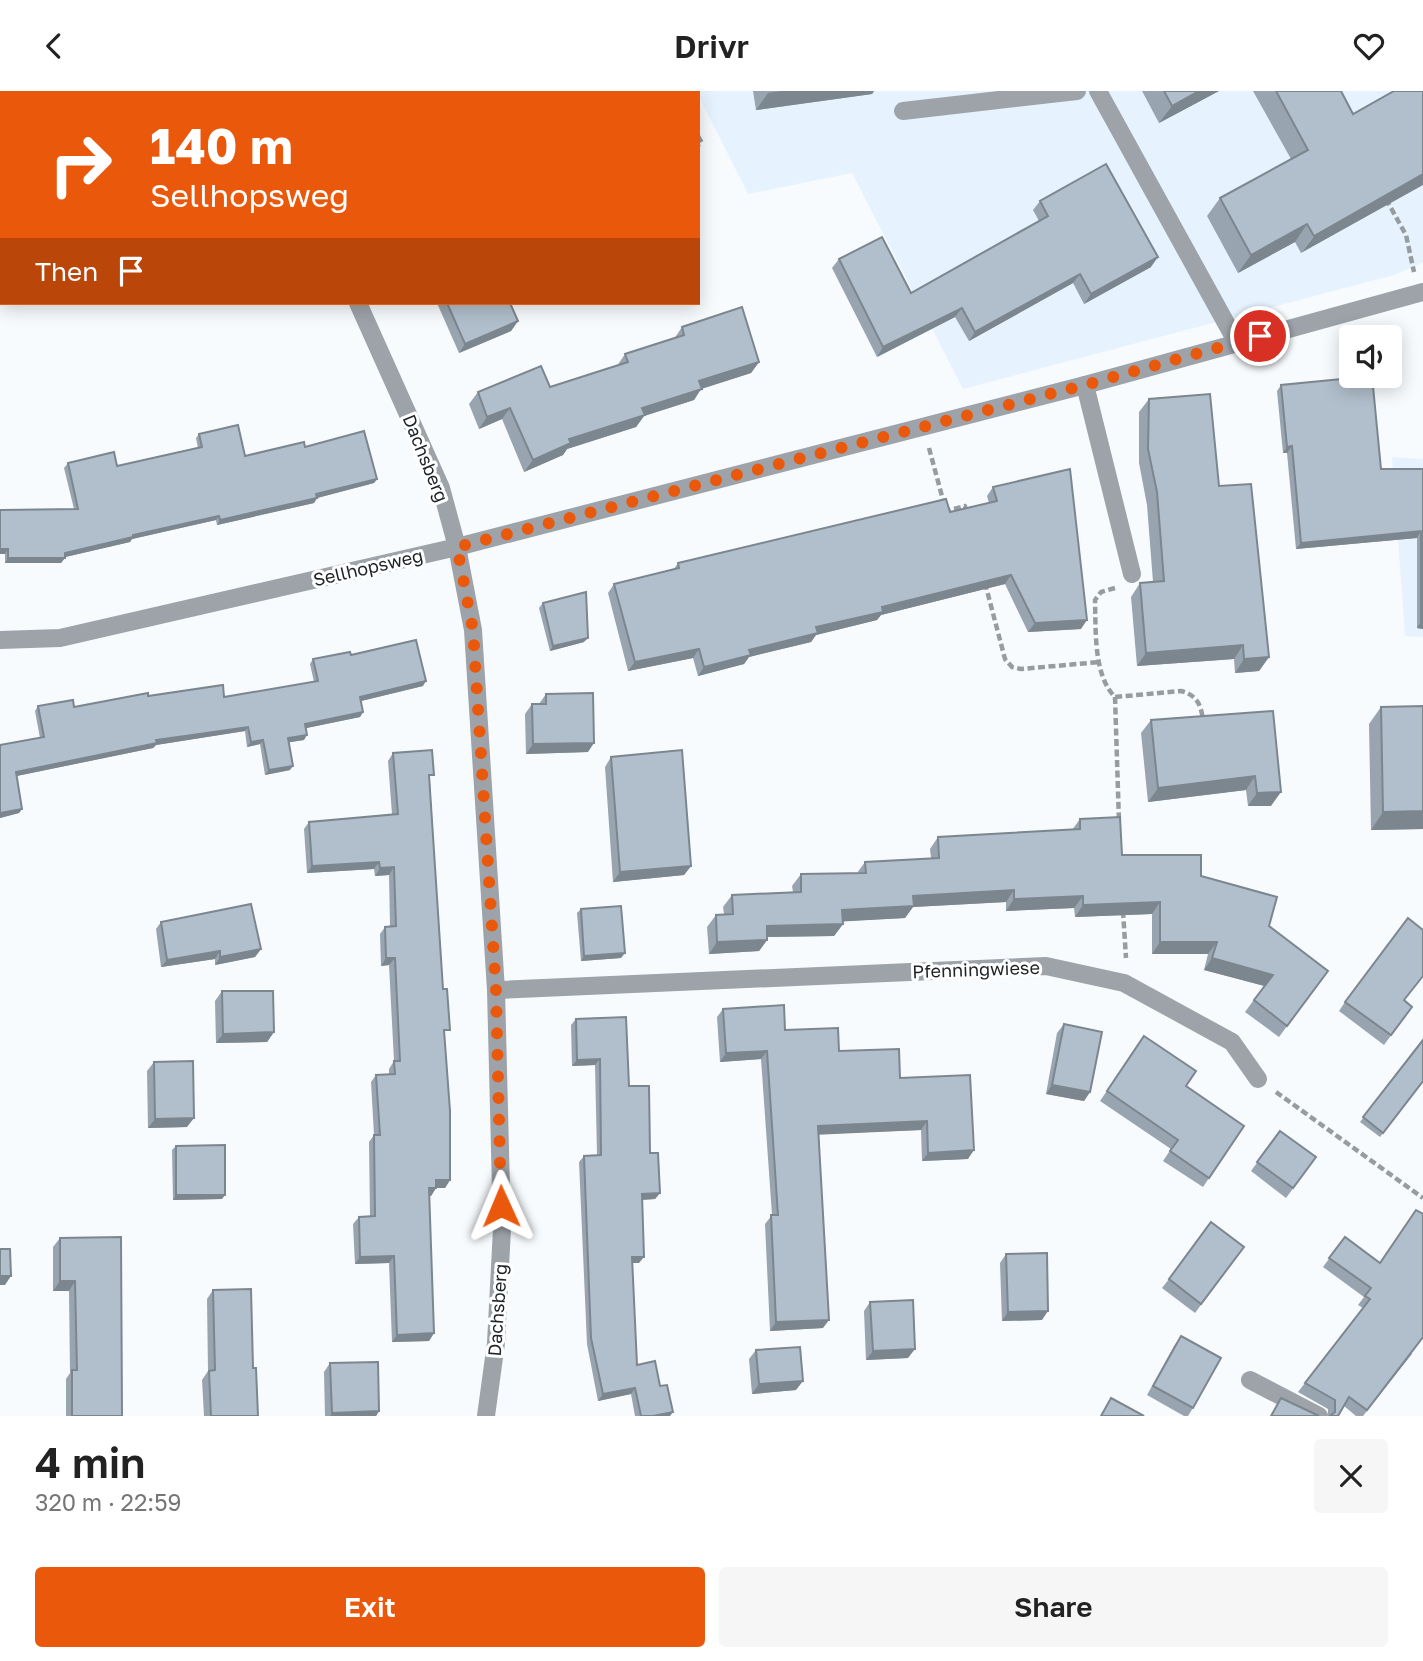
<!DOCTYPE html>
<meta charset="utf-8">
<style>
body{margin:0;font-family:"Golos Text",sans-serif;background:#f6f6f6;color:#222;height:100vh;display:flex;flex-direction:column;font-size:26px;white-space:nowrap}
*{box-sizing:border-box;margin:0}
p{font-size:23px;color:#767676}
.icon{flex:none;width:38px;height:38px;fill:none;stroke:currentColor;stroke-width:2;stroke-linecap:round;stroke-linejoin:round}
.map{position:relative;height:1325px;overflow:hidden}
.details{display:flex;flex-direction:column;background:#fff;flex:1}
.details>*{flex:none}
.banner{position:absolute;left:0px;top:0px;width:700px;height:214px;box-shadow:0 4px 18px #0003;background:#ea580c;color:#fff;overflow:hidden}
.buttons{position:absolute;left:1339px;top:234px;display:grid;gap:14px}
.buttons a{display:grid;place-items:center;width:63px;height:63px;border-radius:7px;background:#fff;box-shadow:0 4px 18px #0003;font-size:35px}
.pin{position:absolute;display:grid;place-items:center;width:60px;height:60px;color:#fff;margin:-30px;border:4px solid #fff;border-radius:50%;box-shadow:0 2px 7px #0007}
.me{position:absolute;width:77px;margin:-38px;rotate:359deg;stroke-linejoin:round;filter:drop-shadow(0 0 5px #0008)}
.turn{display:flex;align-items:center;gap:24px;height:147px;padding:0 35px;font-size:32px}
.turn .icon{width:91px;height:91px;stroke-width:2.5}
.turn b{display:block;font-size:49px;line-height:60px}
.then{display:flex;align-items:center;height:66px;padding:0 35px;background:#0003;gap:14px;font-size:26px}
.round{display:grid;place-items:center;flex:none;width:74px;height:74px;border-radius:7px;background:#f6f6f6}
.headline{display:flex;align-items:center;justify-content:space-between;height:119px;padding:0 35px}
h1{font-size:42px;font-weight:600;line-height:52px}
.primary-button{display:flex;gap:14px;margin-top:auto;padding:14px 35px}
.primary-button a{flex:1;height:80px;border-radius:7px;background:#ea580c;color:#fff;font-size:28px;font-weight:600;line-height:80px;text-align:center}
.primary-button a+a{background:#f6f6f6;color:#222}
header{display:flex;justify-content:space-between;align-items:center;height:91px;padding:0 35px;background:#fff;font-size:32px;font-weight:600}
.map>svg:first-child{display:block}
.built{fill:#e6f3ff}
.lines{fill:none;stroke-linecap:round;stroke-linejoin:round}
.path{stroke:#979c9f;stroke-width:4.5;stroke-dasharray:7 3.5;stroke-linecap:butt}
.minor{stroke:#9da3a9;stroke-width:18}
.wall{fill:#98a4af}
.shaded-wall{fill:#7c868f}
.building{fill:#b1bfcc;stroke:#7c868f;stroke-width:2}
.route{stroke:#ea580c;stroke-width:12;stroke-dasharray:0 21.6}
.labels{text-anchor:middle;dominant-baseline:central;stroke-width:6;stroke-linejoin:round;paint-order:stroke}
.street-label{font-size:18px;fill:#1d2327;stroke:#fff}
</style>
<header><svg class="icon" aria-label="back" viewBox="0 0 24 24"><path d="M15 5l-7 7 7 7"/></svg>Drivr<svg class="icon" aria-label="heart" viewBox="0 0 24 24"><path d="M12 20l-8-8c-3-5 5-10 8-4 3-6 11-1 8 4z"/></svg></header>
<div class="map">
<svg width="1423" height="1325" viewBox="0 0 1423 1325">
<rect width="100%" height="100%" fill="#f8fbfe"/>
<g class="built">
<polygon points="696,0 1423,0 1423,172 1394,184 963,298 852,82 748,103"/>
<polygon points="1392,366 1423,368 1423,546 1405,545"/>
</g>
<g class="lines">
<g class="path">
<polyline points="698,45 702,52 698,54"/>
<polyline points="1386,108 1406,144 1414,181"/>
<polyline points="929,357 946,420 965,415 967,423"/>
<polyline points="985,492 1005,568 1012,576 1021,578 1100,571"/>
<path d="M1115,497L1101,501L1095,509C1096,538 1093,584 1115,606L1181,600C1197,604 1201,614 1203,629"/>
<polyline points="1115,606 1119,731"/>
<polyline points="1123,820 1126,867"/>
<polyline points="1276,1001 1423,1107"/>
</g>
<g class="minor">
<polyline points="261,0 262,2"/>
<polyline points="1098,0 1237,252"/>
<polyline points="903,20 1077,0"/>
<polyline points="358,212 441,397 457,456 473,539 496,899 502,1138 496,1252 486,1325"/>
<polyline points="1085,294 1132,483"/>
<polyline points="0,549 60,547 457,456 1085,294 1423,201"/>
<polyline points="496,899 1046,875 1124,892 1232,951 1258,988"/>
<polyline points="1250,1289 1319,1325"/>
</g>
</g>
<g class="wall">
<polygon points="131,0 178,0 174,2 132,2"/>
<polygon points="347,0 417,0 418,2 347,2"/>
<polygon points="753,0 874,0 872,3 756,19"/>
<polygon points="1142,0 1219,0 1159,32"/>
<polygon points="1253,0 1341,0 1353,23 1423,0 1301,162 1295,151 1238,182 1207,125 1220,107 1291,68"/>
<polygon points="1040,110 1151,176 1084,213 1073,192 969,250 955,226 877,266 832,177 839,168 911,202 1039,130 1033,119"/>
<polygon points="437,212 510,212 518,230 511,240 459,262"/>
<polygon points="682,236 759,271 751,282 701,298 694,309 644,325 636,336 567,358 563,364 524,381 502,328 479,338 469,313 478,301 550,296 617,275 625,263 674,248"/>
<polygon points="1281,294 1381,378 1423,378 1423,538 1417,537 1417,447 1296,458 1287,362 1283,362 1277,300"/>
<polygon points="1149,308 1219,395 1269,566 1259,580 1235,582 1234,568 1137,575 1131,506 1140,492 1153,491 1147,414 1139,372 1139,321"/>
<polygon points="199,343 245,365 305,356 377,388 374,392 317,407 314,412 217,434 216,429 132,448 130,451 65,466 61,472 5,472 5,463 0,463 0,419 74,418 64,377 68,372 117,375 198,357 196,347"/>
<polygon points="993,396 1081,538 1028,541 1005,493 881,524 877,529 816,544 811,551 749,566 744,573 698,585 693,567 628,580 608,502 614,493 674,478 678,472 950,421 989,412 987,405"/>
<polygon points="543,512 584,551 550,560 539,517"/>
<polygon points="351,564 423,595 361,610 363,621 360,626 306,637 304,649 289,651 290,679 265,684 260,653 247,656 245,640 156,654 153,657 16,685 22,718 19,722 0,727 0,654 40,647 35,620 38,615 74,616 148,605 224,606 314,591 310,573 313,568"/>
<polygon points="546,603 588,661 526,663 525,623 532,613 539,613"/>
<polygon points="1381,616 1423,738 1371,739 1369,633"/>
<polygon points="1273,620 1271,715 1248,715 1246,699 1148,711 1141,642 1151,629"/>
<polygon points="393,662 430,690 445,946 450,1089 445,1097 436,1097 431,1105 429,1105 434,1242 429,1250 392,1251 389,1172 355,1173 353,1133 359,1126 370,1126 369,1051 374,1044 371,991 376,984 389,983 389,978 394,970 389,874 381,875 380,843 385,836 390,835 389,784 375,785 374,778 307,782 304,738 309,731 392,723 388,670"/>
<polygon points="611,666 691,775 684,784 613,791 605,676"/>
<polygon points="1080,728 1122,764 1201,785 1269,835 1328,880 1279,946 1245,921 1264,895 1204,879 1208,863 1152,863 1152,823 1075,826 1074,817 1006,820 1006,811 913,816 905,827 843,830 843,833 834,845 767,846 767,849 759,860 709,863 707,836 716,824 724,823 723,816 732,804 793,801 792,795 801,783 857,782 865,771 931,767 930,758 938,746 1072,739"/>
<polygon points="581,818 621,867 581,870 577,822"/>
<polygon points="161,831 261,858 255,866 215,874 215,868 161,876 156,838"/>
<polygon points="222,900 274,941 267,951 216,952 215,910"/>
<polygon points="1405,910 1412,916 1384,954 1339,920 1345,911"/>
<polygon points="723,918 785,939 839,960 900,987 968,1068 922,1070 921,1039 819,1043 823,1237 770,1240 765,1133 772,1124 761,968 720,971 717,926"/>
<polygon points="576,928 629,995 650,1062 660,1102 655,1108 642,1109 639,1172 632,1172 637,1274 660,1295 670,1325 635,1325 631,1303 598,1310 587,1253 579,1071 584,1065 597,1064 595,974 572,975 571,934"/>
<polygon points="1064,933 1090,1001 1084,1010 1046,1003 1057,942"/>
<polygon points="1144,945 1186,995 1244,1035 1203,1096 1163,1070 1171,1058 1100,1010"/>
<polygon points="1423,949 1423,991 1380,1046 1360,1031"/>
<polygon points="154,971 187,1036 148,1037 147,980"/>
<polygon points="1280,1040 1316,1066 1286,1107 1251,1080"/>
<polygon points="176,1055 222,1108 173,1109 172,1059"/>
<polygon points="1345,1146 1412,1263 1363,1325 1356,1325 1344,1315 1338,1325 1328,1325 1328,1318 1298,1301 1363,1217 1358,1214 1364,1206 1323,1176"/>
<polygon points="60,1147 122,1325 66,1325 66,1288 70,1282 69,1200 53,1200 53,1156"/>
<polygon points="1244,1156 1195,1222 1162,1197 1169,1188"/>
<polygon points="1006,1163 1042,1229 1002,1230 1000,1172"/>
<polygon points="213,1199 253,1277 258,1325 204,1325 202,1289 208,1280 207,1208"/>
<polygon points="870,1211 908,1267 866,1269 864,1220"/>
<polygon points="1181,1245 1193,1317 1188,1325 1184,1325 1147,1304 1174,1255"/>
<polygon points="756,1259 796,1299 752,1303 749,1268"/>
<polygon points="330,1272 379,1320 376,1325 325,1325 324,1281"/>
</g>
<g class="shaded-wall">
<polygon points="165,0 178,0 174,2 161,2"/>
<polygon points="781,0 874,0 872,3 756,19 768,2"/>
<polygon points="1199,0 1219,0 1159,32 1172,15"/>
<polygon points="1423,83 1423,94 1301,162 1314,145"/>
<polygon points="1307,133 1295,151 1238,182 1251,164"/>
<polygon points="1158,166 1151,176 1084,213 1091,203"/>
<polygon points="1080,183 1073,192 969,250 975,241"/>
<polygon points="962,217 955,226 877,266 883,256"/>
<polygon points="518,230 511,240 459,262 465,253"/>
<polygon points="759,271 751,282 701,298 694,309 644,325 636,336 567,358 563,364 524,381 533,369 569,348 642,317 699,290"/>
<polygon points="510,317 502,328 479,338 487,326"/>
<polygon points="1292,355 1287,362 1283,362 1287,356"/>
<polygon points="377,388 374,392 317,407 314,412 217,434 220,429"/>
<polygon points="219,425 216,429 132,448 130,451 61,467 65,467 61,472 5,472 8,467 65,462 133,444"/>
<polygon points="1421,440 1417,447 1296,458 1301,452"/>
<polygon points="0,458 8,458 5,463 0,463"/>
<polygon points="1011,484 1005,493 881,524 877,529 816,544 811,551 749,566 744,573 698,585 704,576 749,559 816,536 882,516"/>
<polygon points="1087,529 1081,538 1028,541 1035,532"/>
<polygon points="1421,531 1423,531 1423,538 1417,537"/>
<polygon points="588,547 584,551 550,560 553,555"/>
<polygon points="1243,554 1234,568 1137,575 1146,562"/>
<polygon points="699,558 693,567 628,580 635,571"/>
<polygon points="1269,566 1259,580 1235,582 1244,568"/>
<polygon points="426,590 423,595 357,611 360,606"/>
<polygon points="363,621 360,626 302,638 305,633"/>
<polygon points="248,636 245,640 156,654 153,657 12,686 16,681 156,649"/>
<polygon points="307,644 304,649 285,652 288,647"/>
<polygon points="263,649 260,653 247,656 251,651"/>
<polygon points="594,652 588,661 526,663 533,653"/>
<polygon points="293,675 290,679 265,684 269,679"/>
<polygon points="1255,685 1246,699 1148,711 1158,697"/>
<polygon points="1281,701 1271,715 1248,715 1257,702"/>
<polygon points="22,718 19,722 0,727 0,722"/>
<polygon points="1423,720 1423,738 1371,739 1383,721"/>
<polygon points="379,771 374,778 307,782 312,775"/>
<polygon points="691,775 684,784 613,791 620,781"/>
<polygon points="394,776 389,784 375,785 380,777"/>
<polygon points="1014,799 1006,811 913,816 905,827 834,831 842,819 913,805"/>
<polygon points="1083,805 1074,817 1006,820 1014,808"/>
<polygon points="1160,811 1152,823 1075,826 1083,814"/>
<polygon points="843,833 834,845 759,846 767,835"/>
<polygon points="767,849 759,860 709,863 717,851"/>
<polygon points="1160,851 1217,851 1208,863 1152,863"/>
<polygon points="261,858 255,866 215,874 220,866"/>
<polygon points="220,860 215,868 161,876 167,869"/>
<polygon points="625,862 621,867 581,870 584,865"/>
<polygon points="386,867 395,867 389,874 381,875"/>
<polygon points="1212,867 1273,884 1265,895 1204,879"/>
<polygon points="274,941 267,951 216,952 223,943"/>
<polygon points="767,960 761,968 720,971 726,962"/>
<polygon points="600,968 595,974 572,975 577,969"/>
<polygon points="1052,994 1090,1001 1084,1010 1046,1003"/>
<polygon points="194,1027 187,1036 148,1037 155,1028"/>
<polygon points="927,1030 921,1039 813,1044 818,1035"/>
<polygon points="974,1059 968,1068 922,1070 928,1062"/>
<polygon points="436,1089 450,1089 445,1097 431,1097"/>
<polygon points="429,1097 436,1097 431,1105 424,1105"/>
<polygon points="660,1102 655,1108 638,1109 642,1103"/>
<polygon points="176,1104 225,1104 222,1108 173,1109"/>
<polygon points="394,1165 389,1172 355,1173 360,1166"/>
<polygon points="632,1166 644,1166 639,1172 627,1172"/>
<polygon points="0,1185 11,1185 5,1194 0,1194"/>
<polygon points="60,1190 75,1190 69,1200 53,1200"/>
<polygon points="1048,1220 1042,1229 1002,1230 1008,1221"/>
<polygon points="829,1229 823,1237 770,1240 776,1231"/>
<polygon points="434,1242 429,1250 392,1251 397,1244"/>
<polygon points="915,1258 908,1267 866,1269 873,1260"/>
<polygon points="803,1290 796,1299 752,1303 759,1293"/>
<polygon points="635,1297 631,1303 598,1310 603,1303"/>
<polygon points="379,1320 376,1325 330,1325 332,1322"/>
<polygon points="673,1321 670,1325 653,1325"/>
</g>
<g class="building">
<polygon points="141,0 165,0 161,2 141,2"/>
<polygon points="357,0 417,0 418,2 358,2"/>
<polygon points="635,0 680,0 681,2 632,2"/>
<polygon points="1164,0 1199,0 1172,15"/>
<polygon points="1276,0 1341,0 1353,23 1394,0 1423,0 1423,83 1314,145 1307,133 1251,164 1220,107 1308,59"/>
<polygon points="1106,73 1158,166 1091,203 1080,183 975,241 962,217 883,256 839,168 882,146 911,202 1048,125 1040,110"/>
<polygon points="447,212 510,212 518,230 465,253"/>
<polygon points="742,216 759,271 699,290 702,298 642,317 645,324 569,348 571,352 533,369 510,317 487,326 478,301 541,275 550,296 628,271 625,263 684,244 682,236"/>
<polygon points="1372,285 1381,378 1423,378 1423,531 1421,531 1421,440 1301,452 1292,355 1287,356 1281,294"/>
<polygon points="1210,303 1219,395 1251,393 1269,566 1244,568 1243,554 1146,562 1140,492 1164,490 1157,401 1148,358 1149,308"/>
<polygon points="238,334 245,365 304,351 305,356 364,340 377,388 316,403 317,407 259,420 220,429 219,425 133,444 133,446 65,462 65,467 8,467 8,458 0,458 0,419 78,418 68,372 114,361 117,375 202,356 199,343"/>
<polygon points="1070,378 1087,529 1035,532 1011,484 882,516 883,521 816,536 818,542 749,559 751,564 704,576 699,558 635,571 614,493 679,477 678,472 946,408 950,421 997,410 993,396"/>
<polygon points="586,501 588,547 553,555 543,512"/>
<polygon points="416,549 426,590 360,606 363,621 305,633 307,644 288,647 293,675 269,679 263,649 251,651 248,636 156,649 157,652 16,681 22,718 0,722 0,654 44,646 38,615 73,609 74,616 148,602 148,605 223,594 224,606 318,590 313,568 350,561 351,564"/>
<polygon points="593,602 594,652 533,653 532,613 546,613 546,603"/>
<polygon points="1423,615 1423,720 1383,721 1381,616"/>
<polygon points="1273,620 1281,701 1257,702 1255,685 1158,697 1151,629"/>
<polygon points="432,659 434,684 429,684 443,898 447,898 450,939 444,939 450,1020 450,1089 436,1089 436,1097 429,1097 434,1242 397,1244 394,1165 360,1166 359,1126 375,1125 374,1044 380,1044 376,984 395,983 394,970 400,970 395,867 386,867 385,836 396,835 394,776 380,777 379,771 312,775 309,731 398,723 393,662"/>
<polygon points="682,659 691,775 620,781 611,666"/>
<polygon points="1120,726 1122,764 1201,764 1201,785 1277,806 1269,835 1328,880 1287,935 1254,909 1273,884 1212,867 1217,851 1160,851 1160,811 1083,814 1083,805 1014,808 1014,799 913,805 914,815 842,819 843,833 767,835 767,849 717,851 716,824 733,823 732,804 801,801 801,783 866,782 865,771 939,767 938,746 1080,738 1080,728"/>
<polygon points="251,813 261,858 220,866 220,860 167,869 161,831"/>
<polygon points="621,815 625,862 584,865 581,818"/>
<polygon points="1408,827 1423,839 1423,885 1404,909 1412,916 1391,944 1345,911"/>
<polygon points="222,900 273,900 274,941 223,943"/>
<polygon points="784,914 785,939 838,937 839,960 899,958 900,987 970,984 974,1059 928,1062 927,1030 818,1035 829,1229 776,1231 771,1124 778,1124 767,960 726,962 723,918"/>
<polygon points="626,926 629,995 649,995 650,1062 658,1062 660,1102 642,1103 644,1166 632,1166 637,1274 655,1270 660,1295 667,1294 673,1321 653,1325 641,1325 635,1297 603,1303 591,1247 584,1065 601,1064 600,968 577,969 576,928"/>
<polygon points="1064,933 1102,941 1090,1001 1052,994"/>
<polygon points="1144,945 1196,980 1186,995 1244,1035 1209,1087 1170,1060 1178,1049 1107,1000"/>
<polygon points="1423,949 1423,990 1383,1042 1363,1026"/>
<polygon points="193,970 194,1027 155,1028 154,971"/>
<polygon points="1280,1040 1316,1066 1293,1097 1257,1071"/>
<polygon points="225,1054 225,1104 176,1104 176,1055"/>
<polygon points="1416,1119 1423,1123 1423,1246 1367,1319 1349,1306 1338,1325 1330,1325 1335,1321 1335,1309 1305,1292 1370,1208 1365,1205 1371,1197 1329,1167 1345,1146 1380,1172"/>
<polygon points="1211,1131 1244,1156 1201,1213 1169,1188"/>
<polygon points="121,1146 122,1325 72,1325 72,1279 77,1279 75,1190 60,1190 60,1147"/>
<polygon points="0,1158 10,1158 11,1185 0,1185"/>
<polygon points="1047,1162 1048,1220 1008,1221 1006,1163"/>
<polygon points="251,1198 253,1277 256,1277 258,1325 211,1325 209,1280 215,1279 213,1199"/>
<polygon points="913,1209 915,1258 873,1260 870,1211"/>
<polygon points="1181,1245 1221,1267 1193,1317 1153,1295"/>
<polygon points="800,1256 803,1290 759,1293 756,1259"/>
<polygon points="378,1271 379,1320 332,1322 330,1272"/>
<polygon points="1111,1307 1144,1325 1101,1325"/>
<polygon points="1281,1307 1319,1325 1271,1325"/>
</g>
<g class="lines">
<polyline class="route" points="501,1115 496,899 473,539 457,456 1085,294 1260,245"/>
</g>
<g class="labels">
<g class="street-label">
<text transform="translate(426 367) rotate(68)">Dachsberg</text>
<text transform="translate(368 476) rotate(-13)">Sellhopsweg</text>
<text transform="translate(976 878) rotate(-2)">Pfenningwiese</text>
<text transform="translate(497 1219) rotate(-86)">Dachsberg</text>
</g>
</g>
</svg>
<div class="buttons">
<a><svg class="icon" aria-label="sound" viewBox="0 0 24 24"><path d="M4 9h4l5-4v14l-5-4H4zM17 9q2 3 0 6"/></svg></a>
</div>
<div class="pin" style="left:1260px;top:245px;background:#d93025"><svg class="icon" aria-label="arrive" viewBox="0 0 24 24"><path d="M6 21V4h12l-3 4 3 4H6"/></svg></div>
<svg class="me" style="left:501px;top:1115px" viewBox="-20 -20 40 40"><path d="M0-17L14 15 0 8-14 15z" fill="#ea580c" stroke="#fff" stroke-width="4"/></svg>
<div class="banner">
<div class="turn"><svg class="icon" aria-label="right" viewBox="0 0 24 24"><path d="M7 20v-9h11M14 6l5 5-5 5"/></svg><div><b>140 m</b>Sellhopsweg</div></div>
<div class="then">Then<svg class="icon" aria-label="arrive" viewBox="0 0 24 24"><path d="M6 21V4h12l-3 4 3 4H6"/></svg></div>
</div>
</div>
<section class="details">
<div class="headline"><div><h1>4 min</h1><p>320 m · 22:59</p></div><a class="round"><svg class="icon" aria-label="close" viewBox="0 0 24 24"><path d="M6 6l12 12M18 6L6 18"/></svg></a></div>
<div class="primary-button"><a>Exit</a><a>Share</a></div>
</section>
